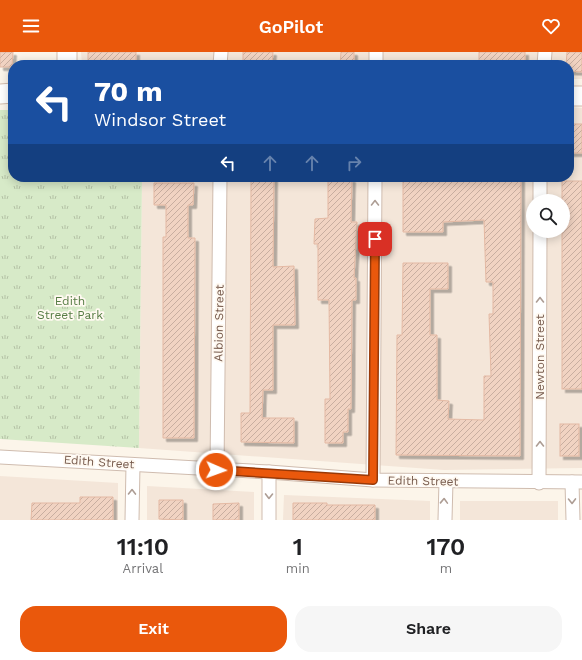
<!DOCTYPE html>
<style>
body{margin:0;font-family:"Work Sans",sans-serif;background:#f6f6f6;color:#202124;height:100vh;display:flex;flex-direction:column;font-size:15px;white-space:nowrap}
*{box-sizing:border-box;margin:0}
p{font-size:13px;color:#757577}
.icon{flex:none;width:22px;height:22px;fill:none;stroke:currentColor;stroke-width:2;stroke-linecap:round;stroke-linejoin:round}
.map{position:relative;height:468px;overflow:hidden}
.drawer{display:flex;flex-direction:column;background:#fff;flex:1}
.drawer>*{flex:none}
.guide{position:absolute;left:8px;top:8px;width:566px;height:122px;border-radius:16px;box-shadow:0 2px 10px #0003;background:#1a4fa0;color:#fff;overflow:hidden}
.controls{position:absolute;left:526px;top:142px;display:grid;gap:8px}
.controls a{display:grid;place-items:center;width:44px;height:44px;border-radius:50%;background:#fff;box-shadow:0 2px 10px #0003;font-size:20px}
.pin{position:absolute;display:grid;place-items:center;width:34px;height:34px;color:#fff;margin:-17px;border-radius:8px;box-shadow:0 2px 6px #0006}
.me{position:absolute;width:44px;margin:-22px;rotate:92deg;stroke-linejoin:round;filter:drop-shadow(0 0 3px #0008)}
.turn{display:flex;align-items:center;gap:14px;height:84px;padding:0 20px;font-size:18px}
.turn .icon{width:52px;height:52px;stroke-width:2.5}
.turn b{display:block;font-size:28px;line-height:34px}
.lanes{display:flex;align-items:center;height:38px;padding:0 20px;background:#0003;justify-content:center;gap:20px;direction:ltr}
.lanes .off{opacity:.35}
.eta{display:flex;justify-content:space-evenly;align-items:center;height:68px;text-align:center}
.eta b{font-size:24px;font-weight:600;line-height:28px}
.primary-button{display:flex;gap:8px;margin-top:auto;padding:8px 20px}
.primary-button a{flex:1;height:46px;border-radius:16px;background:#ea580c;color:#fff;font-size:16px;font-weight:600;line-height:46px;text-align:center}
.primary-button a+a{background:#f6f6f6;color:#202124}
header{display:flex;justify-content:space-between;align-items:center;height:52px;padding:0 20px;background:#ea580c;color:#fff;font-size:18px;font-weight:600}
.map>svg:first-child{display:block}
.residential{fill:#f4e6d9;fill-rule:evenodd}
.park{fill:url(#park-tufts)}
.building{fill:url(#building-hatch);stroke:#e4b9a3;filter:url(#shadow)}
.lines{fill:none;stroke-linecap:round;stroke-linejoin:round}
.street-casing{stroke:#cfbcaf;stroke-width:15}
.secondary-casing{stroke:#d4beaf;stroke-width:21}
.street{stroke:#fff;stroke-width:13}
.secondary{stroke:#fff;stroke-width:19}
.oneway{stroke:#ad9d94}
.route-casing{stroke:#983908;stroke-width:10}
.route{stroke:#ea580c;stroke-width:7}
.labels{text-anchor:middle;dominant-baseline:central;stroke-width:3.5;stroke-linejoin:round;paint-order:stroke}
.park-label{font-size:12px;fill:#577d45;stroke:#fff9f1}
.street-label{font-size:12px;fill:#775b4d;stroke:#fff9f1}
</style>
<header><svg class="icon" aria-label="menu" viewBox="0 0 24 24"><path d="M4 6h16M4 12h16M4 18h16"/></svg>GoPilot<svg class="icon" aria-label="heart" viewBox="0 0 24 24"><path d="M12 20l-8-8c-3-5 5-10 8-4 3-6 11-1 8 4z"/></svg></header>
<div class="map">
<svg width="582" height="468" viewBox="0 0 582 468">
<defs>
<pattern id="park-tufts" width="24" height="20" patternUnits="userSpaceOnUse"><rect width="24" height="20" fill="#d7eac8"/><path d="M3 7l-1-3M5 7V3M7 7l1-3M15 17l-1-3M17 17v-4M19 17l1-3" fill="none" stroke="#b3c1a5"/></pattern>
<pattern id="building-hatch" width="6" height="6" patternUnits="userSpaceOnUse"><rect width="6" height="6" fill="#f1d3c2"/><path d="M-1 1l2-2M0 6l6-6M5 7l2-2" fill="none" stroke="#c8aea0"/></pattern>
<filter id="shadow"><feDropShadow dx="3.5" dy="3.5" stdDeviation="0" flood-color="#0004"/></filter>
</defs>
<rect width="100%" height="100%" fill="#fcf5ea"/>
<g class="residential">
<polygon points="81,0 582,0 582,27 569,27 569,13 82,13"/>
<path d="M569,55L582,56V416L444,418L139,396L142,125H569ZM533,149H563V179H533Z"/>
<polygon points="0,424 118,431 118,468 0,468"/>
<polygon points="147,434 254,440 254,468 147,468"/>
<polygon points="284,443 430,449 430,468 283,468"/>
<rect x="460" y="449" width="98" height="19"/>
</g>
<polygon class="park" points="0,58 13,58 13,125 142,125 139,396 0,387"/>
<g class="building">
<polygon points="0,0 13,0 12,15 0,15"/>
<rect x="88" y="0" width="48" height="13"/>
<polygon points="243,0 273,0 272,13 243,13"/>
<polygon points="341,0 354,0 354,13 340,13"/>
<rect x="479" y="0" width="46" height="13"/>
<polygon points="567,0 582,0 582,20 569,19 569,13 566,13"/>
<rect x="569" y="72" width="13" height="29"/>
<polygon points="251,125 274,125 273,215 294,214 295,273 273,273 273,338 263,338 262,366 294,366 294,391 241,390 241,361 250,361"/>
<polygon points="468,125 521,126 520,404 396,403 397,283 402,283 403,211 448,211 448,237 430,237 430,283 437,283 437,348 449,349 448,367 484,368 484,324 491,324 489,262 493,262 493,230 486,230 484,168 443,170 443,180 403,180 403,127 468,127"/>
<polygon points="328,126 352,127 351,170 357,170 354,226 356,226 356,248 352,248 351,357 348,357 348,380 343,380 343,391 325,391 325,347 330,347 329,248 318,248 318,192 314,192 315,167 328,166"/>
<rect x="562" y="129" width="20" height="208"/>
<polygon points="154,131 194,131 193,153 188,153 188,186 195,186 194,386 163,386 163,185 166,185 166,153 154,153"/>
<rect x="560" y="372" width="19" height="32"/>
<polygon points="80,445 113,445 113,468 31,468 32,451 80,451"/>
<polygon points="159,448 183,448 183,468 159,467"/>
<polygon points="239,451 239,468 213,468 213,452"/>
<polygon points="293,451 327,451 327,453 375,453 375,468 293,468"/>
</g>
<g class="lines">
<g class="street-casing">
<g id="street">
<polyline points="220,13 221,0"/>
<polyline points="376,13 376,0"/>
<polyline points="544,13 545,0"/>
<polyline points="540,149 540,125"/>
<polyline points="0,405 269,420 373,428 582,430"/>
<polyline points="217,418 220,125"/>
<polyline points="373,428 375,125"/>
<polyline points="572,430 573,468"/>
<polyline points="539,431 540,179"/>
<polyline points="132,468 133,413"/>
<polyline points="269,468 269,420"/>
<polyline points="445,468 446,429"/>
</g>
</g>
<g class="secondary-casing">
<g id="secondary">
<polyline points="67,13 67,0"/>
<polyline points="0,42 13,41"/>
<polyline points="569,44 582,44"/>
</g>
</g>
<use href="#street" class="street"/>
<use href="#secondary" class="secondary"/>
</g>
<defs><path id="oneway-chevron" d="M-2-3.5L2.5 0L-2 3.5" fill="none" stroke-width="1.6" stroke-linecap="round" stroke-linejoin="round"/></defs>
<g class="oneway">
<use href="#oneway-chevron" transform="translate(375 151) rotate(-90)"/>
<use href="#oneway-chevron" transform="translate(540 248) rotate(-90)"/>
<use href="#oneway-chevron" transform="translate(540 392) rotate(-90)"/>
<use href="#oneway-chevron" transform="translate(132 440) rotate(-89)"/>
<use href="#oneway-chevron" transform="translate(269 444) rotate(91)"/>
<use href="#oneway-chevron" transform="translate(444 449) rotate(-88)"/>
<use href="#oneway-chevron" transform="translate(572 449) rotate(89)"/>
</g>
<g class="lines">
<g class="route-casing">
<polyline id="route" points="216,418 373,428 375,187"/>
</g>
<use href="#route" class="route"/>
</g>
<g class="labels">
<g class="park-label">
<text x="70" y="249">Edith<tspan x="70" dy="14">Street Park</tspan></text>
</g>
<g class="street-label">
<text transform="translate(219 271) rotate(-89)">Albion Street</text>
<text transform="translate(540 305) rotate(-90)">Newton Street</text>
<text transform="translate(99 410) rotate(4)">Edith Street</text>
<text transform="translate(423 429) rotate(1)">Edith Street</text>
</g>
</g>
</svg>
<div class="controls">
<a><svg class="icon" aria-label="search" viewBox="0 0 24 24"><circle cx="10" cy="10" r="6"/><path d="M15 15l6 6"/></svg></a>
</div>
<div class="pin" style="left:375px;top:187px;background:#d93025"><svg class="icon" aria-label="arrive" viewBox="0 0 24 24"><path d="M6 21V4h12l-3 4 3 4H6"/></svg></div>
<svg class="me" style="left:216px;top:418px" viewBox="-20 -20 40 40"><circle r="17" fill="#ea580c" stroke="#fff" stroke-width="3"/><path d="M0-11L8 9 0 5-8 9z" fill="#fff"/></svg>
<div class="guide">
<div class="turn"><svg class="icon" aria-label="left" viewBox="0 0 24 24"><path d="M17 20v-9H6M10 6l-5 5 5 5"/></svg><div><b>70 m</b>Windsor Street</div></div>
<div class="lanes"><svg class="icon" aria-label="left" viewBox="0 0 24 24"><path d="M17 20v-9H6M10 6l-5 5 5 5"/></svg><svg class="icon off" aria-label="ahead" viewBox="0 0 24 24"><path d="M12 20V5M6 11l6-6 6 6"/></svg><svg class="icon off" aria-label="ahead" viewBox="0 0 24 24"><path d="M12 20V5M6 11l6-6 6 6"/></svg><svg class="icon off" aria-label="right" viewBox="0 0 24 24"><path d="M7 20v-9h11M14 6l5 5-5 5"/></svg></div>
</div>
</div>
<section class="drawer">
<div class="eta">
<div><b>11:10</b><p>Arrival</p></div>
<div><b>1</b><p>min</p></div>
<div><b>170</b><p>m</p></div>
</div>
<div class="primary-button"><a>Exit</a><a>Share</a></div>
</section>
